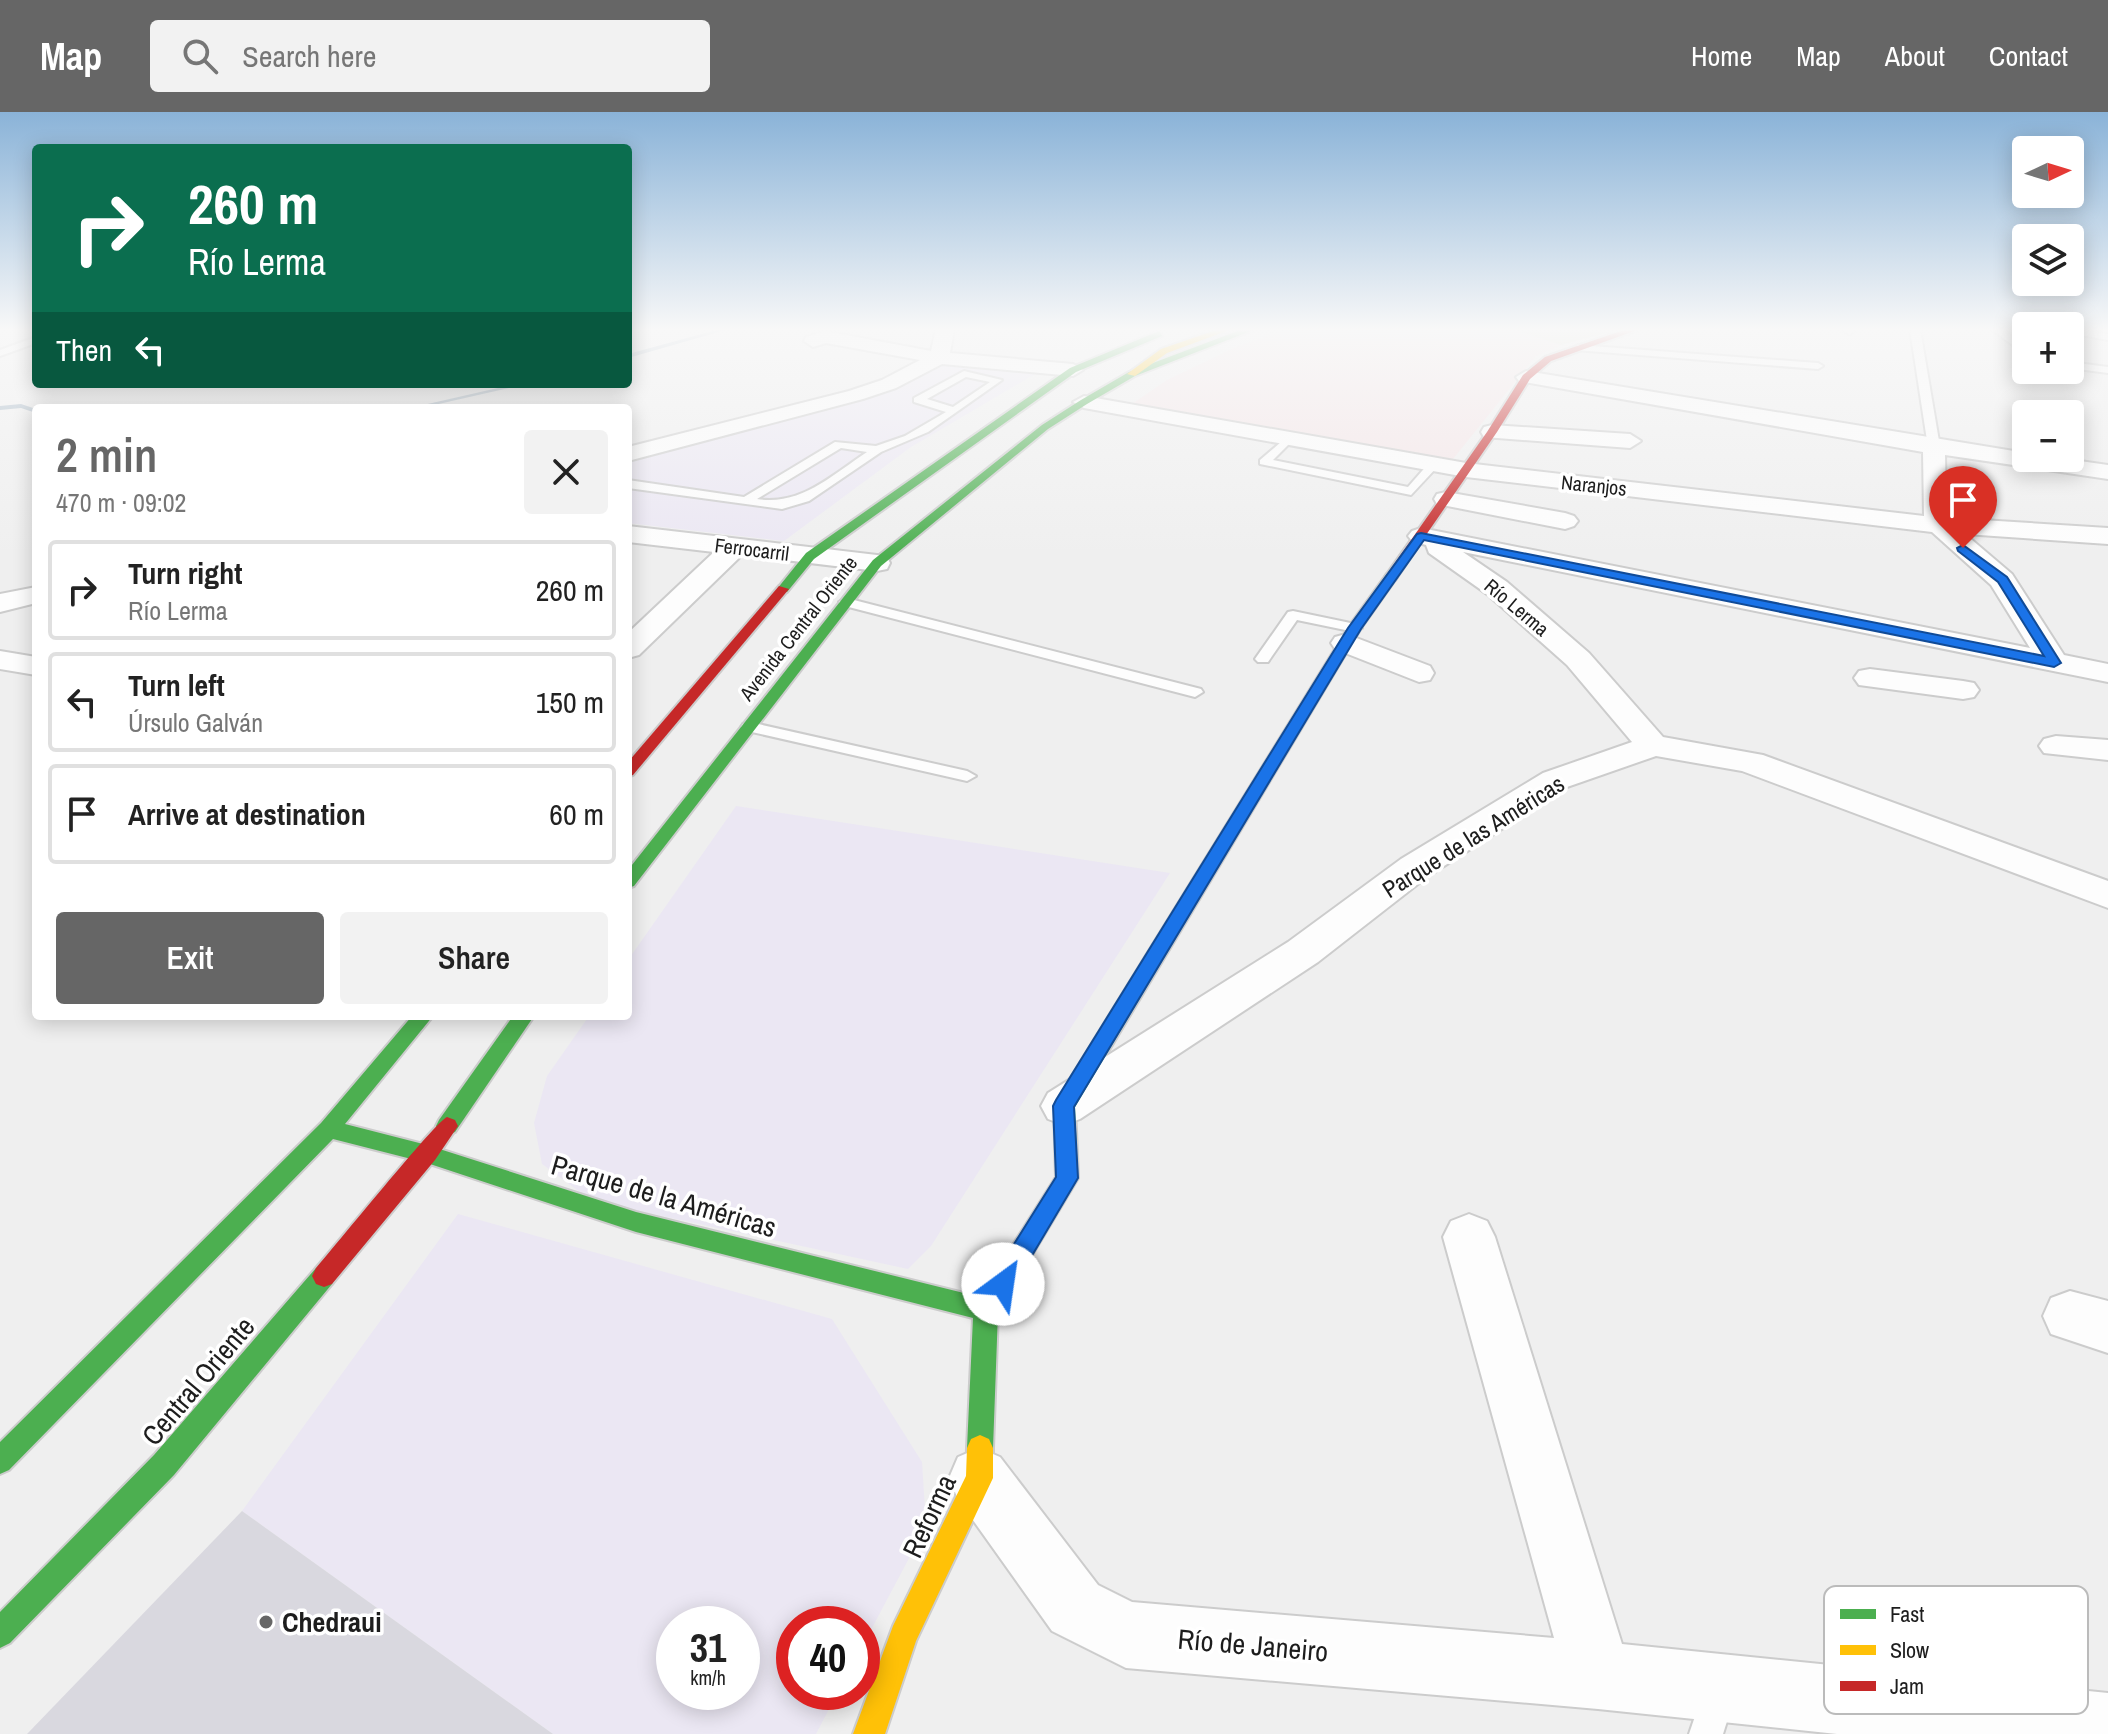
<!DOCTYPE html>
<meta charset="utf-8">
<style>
body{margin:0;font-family:"Archivo Narrow",sans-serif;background:#f2f2f2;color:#222;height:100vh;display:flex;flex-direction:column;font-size:30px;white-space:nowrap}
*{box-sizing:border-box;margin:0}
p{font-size:26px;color:#767676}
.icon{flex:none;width:44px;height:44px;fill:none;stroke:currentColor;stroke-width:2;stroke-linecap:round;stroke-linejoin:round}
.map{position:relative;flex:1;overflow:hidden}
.side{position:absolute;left:32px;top:292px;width:600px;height:616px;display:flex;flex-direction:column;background:#fff;border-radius:8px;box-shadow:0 4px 20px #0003}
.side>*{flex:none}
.top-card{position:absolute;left:32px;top:32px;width:600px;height:244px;border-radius:8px;box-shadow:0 4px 20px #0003;background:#0b6e4f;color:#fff;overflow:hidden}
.needle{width:52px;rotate:86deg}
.fabs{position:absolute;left:2012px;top:24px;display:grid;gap:16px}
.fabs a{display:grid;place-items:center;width:72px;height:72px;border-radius:8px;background:#fff;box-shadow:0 4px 20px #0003;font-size:40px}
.speed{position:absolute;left:656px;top:1494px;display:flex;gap:16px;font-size:40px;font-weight:700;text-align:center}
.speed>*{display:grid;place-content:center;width:104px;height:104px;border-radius:50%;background:#fff;box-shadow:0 4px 20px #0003;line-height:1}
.speed small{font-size:20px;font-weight:400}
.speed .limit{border:12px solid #d22;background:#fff;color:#111}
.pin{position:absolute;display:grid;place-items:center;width:68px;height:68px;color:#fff;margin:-82px -34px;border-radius:50% 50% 50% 0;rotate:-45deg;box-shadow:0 0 8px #0007}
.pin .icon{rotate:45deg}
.me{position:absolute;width:88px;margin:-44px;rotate:31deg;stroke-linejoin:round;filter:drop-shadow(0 0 6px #0008)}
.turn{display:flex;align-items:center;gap:28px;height:168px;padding:0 24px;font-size:36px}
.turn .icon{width:104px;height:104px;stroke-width:2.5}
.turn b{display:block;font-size:56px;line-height:68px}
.then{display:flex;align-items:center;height:76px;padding:0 24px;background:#0003;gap:16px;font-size:30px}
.round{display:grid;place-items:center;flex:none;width:84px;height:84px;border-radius:8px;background:#f2f2f2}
.overview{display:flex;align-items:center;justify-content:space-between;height:136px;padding:0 24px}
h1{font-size:48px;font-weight:600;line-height:60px;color:#666}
.cta{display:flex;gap:16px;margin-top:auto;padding:16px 24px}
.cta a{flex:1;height:92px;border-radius:8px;background:#666;color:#fff;font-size:32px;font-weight:600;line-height:92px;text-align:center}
.cta a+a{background:#f2f2f2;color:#222}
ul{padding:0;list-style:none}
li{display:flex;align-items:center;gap:24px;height:100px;margin:0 16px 12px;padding:0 8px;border:4px solid #e0e0e0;border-radius:8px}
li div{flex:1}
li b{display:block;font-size:30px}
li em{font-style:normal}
header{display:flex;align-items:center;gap:48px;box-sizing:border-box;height:112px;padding:0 40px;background:#666;color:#fff}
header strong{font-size:38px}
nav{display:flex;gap:44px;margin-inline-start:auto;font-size:28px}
.search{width:560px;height:72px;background:#f2f2f2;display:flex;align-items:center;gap:20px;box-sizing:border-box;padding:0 28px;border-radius:8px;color:#767676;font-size:30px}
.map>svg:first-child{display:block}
.industrial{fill:#ebe7f3;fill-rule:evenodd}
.education{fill:#f4e5e7}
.green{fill:#dfe2d1}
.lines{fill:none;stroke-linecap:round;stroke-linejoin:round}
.stream{fill:#9eb1c1;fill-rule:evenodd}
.building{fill:#d9d8df}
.lane-casing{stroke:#ccc;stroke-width:4}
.street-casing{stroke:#ccc;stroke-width:4}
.fast-casing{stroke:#ccc;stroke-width:4}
.slow-casing{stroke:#ccc;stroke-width:4}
.jam-casing{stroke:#ccc;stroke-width:4}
.lane{fill:#fdfdfd;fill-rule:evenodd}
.street{fill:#fdfdfd;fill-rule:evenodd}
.fast{fill:#4caf50;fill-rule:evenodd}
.slow{fill:#ffc107;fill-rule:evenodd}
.jam{fill:#c62828;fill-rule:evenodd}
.route{fill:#1a73e8;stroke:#114b97;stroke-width:2}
.poi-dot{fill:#666;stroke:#fff;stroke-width:3}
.labels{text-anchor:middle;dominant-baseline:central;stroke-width:7;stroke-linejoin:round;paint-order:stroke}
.far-street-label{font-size:20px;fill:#1d1d1d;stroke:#fff}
.street-label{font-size:24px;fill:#1d1d1d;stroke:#fff}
.near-street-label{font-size:28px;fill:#1d1d1d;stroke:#fff}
.near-poi-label{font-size:28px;font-weight:bold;fill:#1d1d1d;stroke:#fff;text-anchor:start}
.key{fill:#fff;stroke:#bbb;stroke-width:2}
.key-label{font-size:22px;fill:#1d1d1d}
</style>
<header>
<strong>Map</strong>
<div class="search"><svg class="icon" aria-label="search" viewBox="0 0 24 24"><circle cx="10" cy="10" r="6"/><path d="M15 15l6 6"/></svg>Search here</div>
<nav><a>Home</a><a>Map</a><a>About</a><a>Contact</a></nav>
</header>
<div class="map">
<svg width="2108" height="1622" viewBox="0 0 2108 1622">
<rect width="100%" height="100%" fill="#efefef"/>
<g class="industrial">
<polygon points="948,252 1035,262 911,335 784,429 628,411 628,344 859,290"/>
<polygon points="736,694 1170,761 931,1134 908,1157 592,1089 542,1052 534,1011 547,964 589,904 628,904 628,848"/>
<path d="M458,1102L832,1207L922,1350L926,1414L862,1535V1512H794V1580H838L816,1622H553L242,1399ZM674,1512H742V1580H674Z"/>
</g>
<polygon class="education" points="1287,217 1512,217 1561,233 1536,244 1453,347 1132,292 1167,268 1236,235"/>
<polygon class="green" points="1512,217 1621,217 1561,233"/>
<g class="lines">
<g class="stream">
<polygon points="720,217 729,217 628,246 628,242"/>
<polygon points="516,272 527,272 421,296 410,296"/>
<polygon points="21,292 36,297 36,301 21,296 0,298 0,294"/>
</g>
</g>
<polygon class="building" points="242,1399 553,1622 27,1622"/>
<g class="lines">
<g class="lane-casing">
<g id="lane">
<polygon points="1840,217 1852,217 1854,219 1849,222"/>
<polygon points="1910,217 1920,217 1940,335 1934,338 1928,335"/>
<polygon points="1991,217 2001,217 2026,235 2026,243"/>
<polygon points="2070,217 2108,222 2108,228 2070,221"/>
<polygon points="36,225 36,231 0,244 0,238"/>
<polygon points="1578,233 1818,251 1823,254 1818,257 1575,238"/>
<polygon points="2070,250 2108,255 2108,261 2070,256"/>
<path d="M964,259L1002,268L928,320L881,340L809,389L782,397L628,376V368L744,385L835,330L876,334L905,324L946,300L914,290V286ZM966,265L990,270L953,295L927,287ZM841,336L867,340C832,363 801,394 757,387Z"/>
<polygon points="1288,324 1294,327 1273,348 1408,375 1429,351 1439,353 1411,383 1260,352 1260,348"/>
<polygon points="846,486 1201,577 1203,580 1195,585 841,493 839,490"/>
<polygon points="1293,499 1360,513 1362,516 1355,520 1297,508 1268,550 1258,550 1255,547 1288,500"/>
<polygon points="749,610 967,659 976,664 967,669 743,618 741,615 743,612"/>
<polygon points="1718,1567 1730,1572 1735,1584 1723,1622 1689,1622 1706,1572"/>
</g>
</g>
<g class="street-casing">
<g id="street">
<polygon points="936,217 954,217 950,241 1073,252 1083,258 1073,264 942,252 896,276 863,287 628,349 628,335 849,279 882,268 920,248 826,231 813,235 804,229 806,225 825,219 931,239"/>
<polygon points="1526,259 2026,341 2026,346 2059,346 2108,353 2108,367 1945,343 1946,393 1950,406 2108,416 2108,432 1965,422 2012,462 2064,543 2108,552 2108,570 1463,440 1507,470 1589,541 1663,625 1763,643 2108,769 2108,796 1742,659 1656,644 1567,675 1427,765 1318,850 1080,1007 1064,1013 1048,1007 1041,994 1048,981 1288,830 1401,747 1543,661 1632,630 1567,553 1487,482 1429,441 1426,433 1412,429 1408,424 1412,419 1421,416 2030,536 1991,473 1932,420 1466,365 1084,296 1073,290 1084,284 1466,351 1924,404 1923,340 1519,269 1516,265"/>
<polygon points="1492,313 1630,322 1641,329 1630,336 1484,325 1481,320 1484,315"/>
<polygon points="1446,380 1565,401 1574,404 1578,409 1574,414 1565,417 1437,392 1434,387 1437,382"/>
<polygon points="628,414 877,443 887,445 890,451 887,457 877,459 742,443 639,543 628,546 628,521 714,440 628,430"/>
<polygon points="36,475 36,491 0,500 0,482"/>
<polygon points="1346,522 1430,554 1434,561 1430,568 1419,570 1335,537 1331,531 1335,525"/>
<polygon points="0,539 36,545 36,563 0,557"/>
<polygon points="1870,557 1963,569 1974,571 1979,578 1974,585 1963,587 1859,573 1854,566 1859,559"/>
<polygon points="2056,624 2108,628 2108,648 2044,641 2039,634 2044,627"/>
<polygon points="1469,1102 1487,1109 1495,1125 1622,1532 2108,1581 2108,1622 1837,1622 1598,1597 1126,1556 1052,1519 958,1387 949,1366 958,1345 979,1336 1000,1345 1098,1473 1132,1490 1554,1526 1443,1125 1451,1109"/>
<polygon points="2070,1179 2108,1189 2108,1241 2051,1222 2043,1204 2051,1186"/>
</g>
</g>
<g class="fast-casing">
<g id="fast">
<polygon points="1243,217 1256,217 1135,264 1087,292 1048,317 881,454 634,774 628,776 628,758 873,448 1042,313 1081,288 1129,260"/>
<polygon points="1159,219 1162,224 1076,260 814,447 787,480 777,477 806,441 1070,256"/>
<polygon points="1387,462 1397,465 1361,516 1075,995 1078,1066 998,1200 993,1336 989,1345 980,1349 971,1345 967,1336 973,1206 636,1120 427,1051 333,1027 9,1358 0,1362 0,1330 321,1011 412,904 433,904 345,1012 427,1033 636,1100 980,1185 1056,1065 1054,994 1057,988 1348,516"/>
<polygon points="513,904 534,904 455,1020 447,1023 439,1020 436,1014 439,1008"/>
<polygon points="324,1153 332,1156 336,1164 332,1172 174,1363 10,1531 0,1536 0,1500 154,1343 316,1156"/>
</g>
</g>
<g class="slow-casing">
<g id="slow">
<polygon points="1219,217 1232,217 1167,241 1135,264 1127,262 1161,237"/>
<polygon points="980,1323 989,1327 993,1336 993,1366 916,1529 885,1622 853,1622 893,1514 966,1364 967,1336 971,1327"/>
</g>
</g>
<g class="jam-casing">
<g id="jam">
<polygon points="1627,217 1640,217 1551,249 1530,267 1497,320 1395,468 1387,468 1385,465 1487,320 1523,263 1545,245"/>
<polygon points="779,474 789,477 633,663 628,665 628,650"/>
<path d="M447,1005L455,1008L458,1014L435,1048L332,1172L324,1175L316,1172L312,1164L316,1156C333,1137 436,1009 447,1005Z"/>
</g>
</g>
<use href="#lane" class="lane"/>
<use href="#street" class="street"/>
<use href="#fast" class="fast"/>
<use href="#slow" class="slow"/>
<use href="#jam" class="jam"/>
</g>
<linearGradient id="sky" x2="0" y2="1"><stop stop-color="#8ab3d8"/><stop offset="0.49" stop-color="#f8f8f8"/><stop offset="1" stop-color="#f8f8f8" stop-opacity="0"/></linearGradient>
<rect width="2108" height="444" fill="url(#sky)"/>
<polygon class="route" points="1421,421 2044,544 1998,470 1958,439 1957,436 1963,433 2007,465 2061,551 2054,555 1424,428 1361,517 1074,995 1078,1066 1011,1179 1003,1183 994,1179 991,1172 994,1164 1056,1065 1053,994 1056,988 1348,516 1417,422"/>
<circle class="poi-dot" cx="266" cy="1510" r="8"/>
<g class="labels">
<g class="far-street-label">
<text transform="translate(1594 373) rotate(6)">Naranjos</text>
<text transform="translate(752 437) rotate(7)">Ferrocarril</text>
<text transform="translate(1517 495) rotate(40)">Río Lerma</text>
<text transform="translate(798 516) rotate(-52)">Avenida Central Oriente</text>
</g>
<g class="street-label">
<text transform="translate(1473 724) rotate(-32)">Parque de las Américas</text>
</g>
<g class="near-street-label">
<text transform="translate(664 1084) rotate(16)">Parque de la Américas</text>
<text transform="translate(198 1269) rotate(-50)">Central Oriente</text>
<text transform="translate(929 1404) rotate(-65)">Reforma</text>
<text transform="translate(1253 1533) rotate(5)">Río de Janeiro</text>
</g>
<g class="near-poi-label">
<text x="282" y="1510">Chedraui</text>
</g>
</g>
<rect x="1824" y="1474" width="264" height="128" rx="12" class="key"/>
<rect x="1840" y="1497" width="36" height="10" fill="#4caf50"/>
<rect x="1840" y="1533" width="36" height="10" fill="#ffc107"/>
<rect x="1840" y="1569" width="36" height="10" fill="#c62828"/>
<g class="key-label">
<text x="1890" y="1510">Fast</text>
<text x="1890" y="1546">Slow</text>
<text x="1890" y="1582">Jam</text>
</g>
</svg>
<div class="fabs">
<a><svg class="needle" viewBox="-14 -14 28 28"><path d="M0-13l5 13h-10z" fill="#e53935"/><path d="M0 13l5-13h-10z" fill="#767676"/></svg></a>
<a><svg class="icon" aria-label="layers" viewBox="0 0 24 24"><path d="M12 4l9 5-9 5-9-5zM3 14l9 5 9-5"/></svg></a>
<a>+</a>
<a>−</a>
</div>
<div class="speed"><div>31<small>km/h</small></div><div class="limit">40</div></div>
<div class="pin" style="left:1963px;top:436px;background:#d93025"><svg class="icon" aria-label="arrive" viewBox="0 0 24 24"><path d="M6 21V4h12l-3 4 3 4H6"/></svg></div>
<svg class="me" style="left:1003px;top:1172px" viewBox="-20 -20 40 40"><circle r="19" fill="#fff"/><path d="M0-13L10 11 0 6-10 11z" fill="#1a73e8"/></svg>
<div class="top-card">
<div class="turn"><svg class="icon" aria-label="right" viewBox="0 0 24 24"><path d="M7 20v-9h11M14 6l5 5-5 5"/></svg><div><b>260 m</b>Río Lerma</div></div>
<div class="then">Then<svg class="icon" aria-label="left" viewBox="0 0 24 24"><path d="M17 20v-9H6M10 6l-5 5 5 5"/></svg></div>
</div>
<section class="side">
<div class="overview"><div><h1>2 min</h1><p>470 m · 09:02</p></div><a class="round"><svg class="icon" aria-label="close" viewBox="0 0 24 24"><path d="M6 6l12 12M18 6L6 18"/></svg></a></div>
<ul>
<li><svg class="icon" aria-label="right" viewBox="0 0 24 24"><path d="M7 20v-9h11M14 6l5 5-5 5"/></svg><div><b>Turn right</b><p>Río Lerma</p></div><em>260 m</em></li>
<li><svg class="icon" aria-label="left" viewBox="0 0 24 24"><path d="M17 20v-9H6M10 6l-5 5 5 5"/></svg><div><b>Turn left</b><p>Úrsulo Galván</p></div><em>150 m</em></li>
<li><svg class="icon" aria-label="arrive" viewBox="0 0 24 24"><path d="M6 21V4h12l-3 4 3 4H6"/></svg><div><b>Arrive at destination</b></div><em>60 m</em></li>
</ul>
<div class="cta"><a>Exit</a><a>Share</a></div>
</section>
</div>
